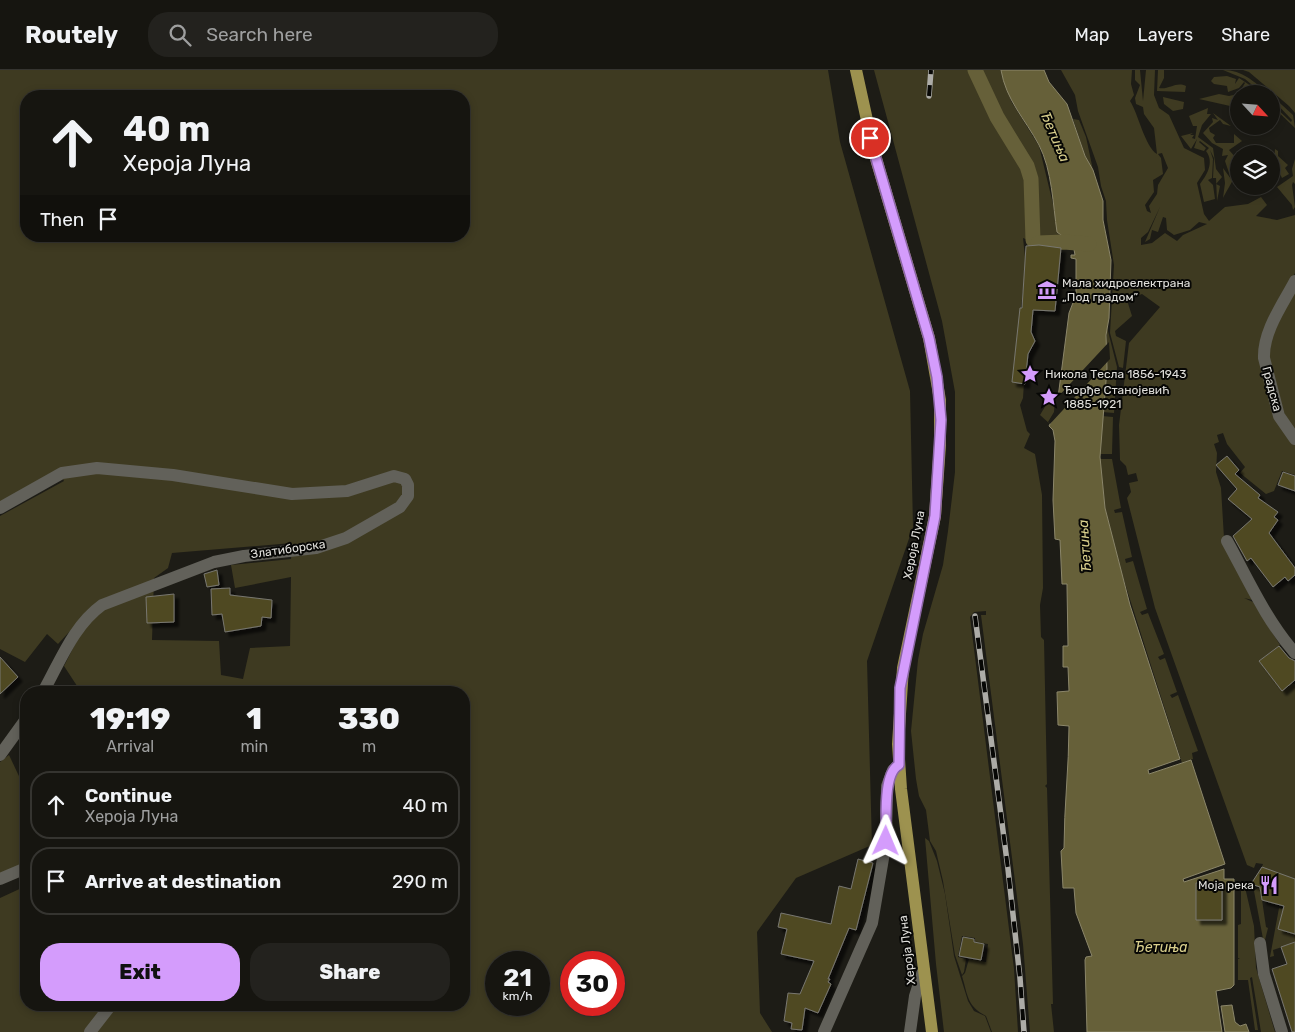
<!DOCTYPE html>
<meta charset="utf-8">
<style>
body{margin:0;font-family:Rubik,sans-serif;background:#23221e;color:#f1f3f6;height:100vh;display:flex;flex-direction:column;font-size:19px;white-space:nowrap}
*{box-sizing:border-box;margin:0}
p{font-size:16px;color:#9e9f9f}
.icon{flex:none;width:28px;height:28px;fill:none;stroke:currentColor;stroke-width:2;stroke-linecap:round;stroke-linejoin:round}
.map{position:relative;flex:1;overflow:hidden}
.panel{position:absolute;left:20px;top:616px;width:450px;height:325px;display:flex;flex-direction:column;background:#161510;border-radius:20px;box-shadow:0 2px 8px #0003,0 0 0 1px #353430}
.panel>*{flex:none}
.top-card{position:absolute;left:20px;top:20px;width:450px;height:152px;border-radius:20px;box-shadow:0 2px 8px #0003,0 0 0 1px #353430;background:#161510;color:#f1f3f6;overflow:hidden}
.needle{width:32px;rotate:116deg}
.controls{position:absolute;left:1230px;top:15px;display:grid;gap:10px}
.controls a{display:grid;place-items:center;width:50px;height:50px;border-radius:50%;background:#161510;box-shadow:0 2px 8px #0003,0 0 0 1px #353430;font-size:25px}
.speed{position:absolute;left:485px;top:881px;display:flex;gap:10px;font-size:25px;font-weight:700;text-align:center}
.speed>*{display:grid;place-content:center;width:65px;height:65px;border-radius:50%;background:#161510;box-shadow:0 2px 8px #0003,0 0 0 1px #353430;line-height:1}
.speed small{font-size:12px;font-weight:400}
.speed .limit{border:8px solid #d22;background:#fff;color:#111}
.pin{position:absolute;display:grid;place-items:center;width:42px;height:42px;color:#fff;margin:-21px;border:2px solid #fff;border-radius:50%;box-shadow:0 1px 5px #0007}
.me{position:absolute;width:55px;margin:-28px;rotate:1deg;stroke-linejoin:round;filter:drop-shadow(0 0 4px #0008)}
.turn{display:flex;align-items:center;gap:18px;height:105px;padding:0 20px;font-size:22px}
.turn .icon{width:65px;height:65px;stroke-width:2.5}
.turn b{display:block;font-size:35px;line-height:42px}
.then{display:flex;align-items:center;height:48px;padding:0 20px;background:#0003;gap:10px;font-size:19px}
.eta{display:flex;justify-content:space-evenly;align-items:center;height:85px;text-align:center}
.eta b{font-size:30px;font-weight:800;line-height:35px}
.primary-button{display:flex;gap:10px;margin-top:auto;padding:10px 20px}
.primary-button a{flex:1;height:58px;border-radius:20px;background:#d49cfc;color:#111;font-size:20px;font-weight:800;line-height:58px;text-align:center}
.primary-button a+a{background:#23221e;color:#f1f3f6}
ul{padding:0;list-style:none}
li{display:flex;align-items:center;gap:15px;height:68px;margin:0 10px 8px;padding:0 10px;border:2px solid #353430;border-radius:20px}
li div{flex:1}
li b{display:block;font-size:19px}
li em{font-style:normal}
header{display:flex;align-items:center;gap:30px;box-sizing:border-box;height:70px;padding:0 25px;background:#161510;border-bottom:1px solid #353430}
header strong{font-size:24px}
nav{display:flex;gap:28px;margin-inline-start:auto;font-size:18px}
.search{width:350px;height:45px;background:#23221e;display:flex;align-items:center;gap:12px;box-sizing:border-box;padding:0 18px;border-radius:20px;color:#9e9f9f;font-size:19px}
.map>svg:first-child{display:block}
.green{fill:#3e3a21;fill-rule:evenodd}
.water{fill:#666039;stroke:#8b866a}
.pier{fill:#1d1c16}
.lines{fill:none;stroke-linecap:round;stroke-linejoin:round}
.canal{stroke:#666039;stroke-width:15}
.building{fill:#504a24;stroke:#787770;filter:url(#shadow)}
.minor{stroke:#62615a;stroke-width:12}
.major{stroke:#9d924f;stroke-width:12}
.rail-casing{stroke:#adaca7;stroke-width:5.5}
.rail{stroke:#070705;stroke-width:4;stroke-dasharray:11;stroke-linecap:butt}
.route-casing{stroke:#8a65a4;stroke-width:12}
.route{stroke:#d49cfc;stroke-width:9}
.labels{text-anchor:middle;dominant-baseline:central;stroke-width:4;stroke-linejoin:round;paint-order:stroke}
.poi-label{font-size:12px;fill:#e0dfdb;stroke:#070705;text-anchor:start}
.street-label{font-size:12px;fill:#e0dfdb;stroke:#070705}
.water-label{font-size:14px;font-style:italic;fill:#d9cf8c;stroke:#070705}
</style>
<header>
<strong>Routely</strong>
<div class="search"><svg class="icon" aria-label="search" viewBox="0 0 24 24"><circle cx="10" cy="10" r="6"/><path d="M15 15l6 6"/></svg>Search here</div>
<nav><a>Map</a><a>Layers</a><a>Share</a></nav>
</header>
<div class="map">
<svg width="1295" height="962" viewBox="0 0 1295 962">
<defs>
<filter id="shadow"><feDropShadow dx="4.5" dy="4.5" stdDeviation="1" flood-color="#0009"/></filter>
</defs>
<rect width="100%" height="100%" fill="#1d1c16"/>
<g class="green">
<path d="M0,0H828L840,72L910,321L913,457L867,591L872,775L796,808L757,862L760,943L772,962H0V828L26,816V935H464V622H81L64,596L96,533L58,574L47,564L25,592L0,579V446L64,411L59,402L0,434ZM26,26H464V166H26ZM292,473L291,489L231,495L235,518L291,507L290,576L250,578L243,609L221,605L219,571L152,570L154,508L168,498L172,483ZM496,892H539V935H496ZM571,892H614V935H571Z"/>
<path d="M874,0H969L992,48L1019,90L1026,105L1028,170L1023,168L1026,196L1012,312L1024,313L1023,328L1020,335L1027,361L1030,364L1024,378L1035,384L1042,425L1043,518L1040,535L1041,567L1044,570L1047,714L1045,716L1047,718L1053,934H1051L1054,962H1030L1023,874L981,545H986V541L974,542L970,547L1014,899L1018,962H992L986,946C967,936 968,926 962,906L965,903L969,889L986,892L988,874L975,872V868L962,866L958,887L966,889L964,902L962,905L955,885L943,811L936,781L930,771L926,740L919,726L916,709L911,661L918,590L923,564L943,495L948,461L955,402V322L942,251Z"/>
<polygon points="980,0 1001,0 1011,31 1039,76 1061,167 1038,170 1035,108 1032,96 1001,46"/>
<path d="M1061,0H1132L1131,14L1134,25L1130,31C1138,43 1145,77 1157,84L1154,58L1144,44L1143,37L1136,34L1135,28L1140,15L1135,10V0H1140L1143,31L1146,0H1155L1154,25L1159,38L1169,45L1184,78L1204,88L1205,100L1197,113L1204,144L1209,151L1225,137L1248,134L1261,127L1267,135L1256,146L1277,150L1295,145V203L1261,272L1295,375V405L1282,401L1274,421L1266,424L1240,403L1245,397L1227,374L1223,363L1217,365L1219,372L1214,374L1217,383L1216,402L1221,418L1224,468L1253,530L1244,528L1253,532L1280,575L1259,591L1282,621L1291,613L1295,614V824L1262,797L1263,794L1256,793L1254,798L1247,795L1155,538L1127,428L1131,422L1129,413L1138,411L1136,403L1128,405L1126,396L1120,390L1119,355L1129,273L1160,237L1142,224L1127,230L1132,246L1115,261L1116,266L1126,271L1123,298L1119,297L1110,263L1114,195L1107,150L1106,131L1101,116L1098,97L1078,41L1075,25ZM1162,83L1168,98L1158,115L1157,124L1149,136L1151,143L1147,141L1145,135L1154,122L1153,110L1163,104L1161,88L1158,84ZM1160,137L1145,172L1150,169L1152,160L1158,162L1163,147L1166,148L1167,160L1174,165L1190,160L1199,152L1207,154L1183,165L1177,171L1165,163L1152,173L1141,175V168L1148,162Z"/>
<path d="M1158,0H1164V8L1159,18C1169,20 1176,11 1186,16L1185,22L1157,21Z"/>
<path d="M1223,0C1243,0 1254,12 1269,24H1263L1245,9Z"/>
<polygon points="1243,0 1295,0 1295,43 1289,36 1249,2"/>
<polygon points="1227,6 1236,9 1235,14 1239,8 1251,16 1247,22 1242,18 1245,13 1244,12 1239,18 1228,22 1227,16 1214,14 1211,11 1214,7"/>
<polygon points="1219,24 1229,26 1238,24 1233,32 1239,32 1239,38 1199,29"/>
<polygon points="1271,25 1293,45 1295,58 1271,35 1271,33 1291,52 1292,50 1271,28"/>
<polygon points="1163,27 1184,32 1183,39 1173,41 1164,34"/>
<path d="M1208,38L1207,44H1211L1202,55L1198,67L1213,78L1216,99L1222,107L1216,114L1220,116L1217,131L1216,108H1213L1214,88L1210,80L1213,89L1212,108L1208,110L1213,115L1215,129L1204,132L1200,114C1206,106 1215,93 1206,81L1209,78L1200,71L1199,72L1206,78L1204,81L1194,78L1197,69L1191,79L1181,66L1193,63L1190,65H1194L1192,68L1195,69L1197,56H1193L1189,46Z"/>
<path d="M1213,43L1231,56L1223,54L1220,50L1209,58L1210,62L1215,65L1213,68L1216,73H1234V64L1242,71L1229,80L1236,88V93L1238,91V87C1240,103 1230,114 1223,128L1225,113L1223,98L1231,109L1225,91L1228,85L1222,86L1223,79L1212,73L1203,63L1213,52L1212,48L1218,50Z"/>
<polygon points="1073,49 1079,50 1086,67 1093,100 1085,86"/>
<polygon points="1275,79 1278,81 1278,86 1288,95 1285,98 1289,104 1282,108 1274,92"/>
<polygon points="1295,89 1295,114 1293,112 1292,115 1295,137 1293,140 1292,135 1277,117 1293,106 1292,99"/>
<polygon points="1295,218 1295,365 1289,358 1267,288 1268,274"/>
<polygon points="1107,257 1117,297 1114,343 1102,342"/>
<polygon points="1055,324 1059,325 1056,343 1050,354 1040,345 1049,330"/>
<polygon points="1102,346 1113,347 1112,384 1100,384"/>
<polygon points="1100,389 1112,389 1121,438 1114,440 1115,443 1122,442 1132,487 1125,489 1126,493 1133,491 1147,539 1140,542 1142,545 1148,543 1164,584 1158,587 1160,590 1165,588 1177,622 1170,625 1172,628 1178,625 1198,681 1192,683 1193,689 1182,693 1121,501 1105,438"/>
<polygon points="9,685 26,721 26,793 0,807 0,692"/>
<polygon points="925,768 929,771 937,791 945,824 954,886 968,931 974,941 985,946 991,962 944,962 936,894"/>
<polygon points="1244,813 1254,856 1256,898 1275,962 1261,962 1252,907 1250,908 1258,960 1255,960 1248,910 1238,910 1238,889 1240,888 1238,888 1238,855 1241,854 1241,814"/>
<polygon points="1260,816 1266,857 1268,858 1264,874 1254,821"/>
<polygon points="1279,838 1295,842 1279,855 1278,859 1295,864 1295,885 1291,874 1273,880 1274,886 1270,887"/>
</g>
<g class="water">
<path d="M1001,0H1044L1049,12L1067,34L1085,86L1093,100L1103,131V150L1111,190L1109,248L1106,265L1107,298L1100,387L1105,438L1130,535L1180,689L1148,700L1149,704L1191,690L1225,794L1183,809L1184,812L1224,799V809H1234V915L1231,918L1216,921L1222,962H1087L1085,890L1086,887L1092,886L1076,843L1074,818H1063L1061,781L1064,778C1064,737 1069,697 1069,656L1058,655L1057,622L1069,621L1068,597H1063V576H1068L1067,516V514H1062L1060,470L1055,469L1053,430L1055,371L1053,360L1049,356L1056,343L1069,243L1076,225V189L1071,188V185H1075L1073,174L1057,162C1053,135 1052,100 1039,75C1025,49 1006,30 1001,0Z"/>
<polygon points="1232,935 1235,952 1240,956 1246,954 1249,962 1225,962 1221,936"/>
</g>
<polygon class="pier" points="1109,272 1110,289 1050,354 1048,352 1054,342 1055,330"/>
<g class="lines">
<g class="canal">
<polyline points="975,0 997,47 1027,96 1031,109 1033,170"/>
<polyline points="1038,173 1064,172 1089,174"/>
</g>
</g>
<g class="building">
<polygon points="1039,175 1061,178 1055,241 1033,240 1031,262 1035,271 1028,284 1025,314 1012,312 1020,238 1022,238 1026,176"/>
<polygon points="1227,386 1239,400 1235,404 1260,425 1258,428 1278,442 1274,447 1278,450 1269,463 1295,498 1295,505 1288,511 1285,507 1273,517 1251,488 1247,491 1233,466 1252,449 1228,429 1237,419 1216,395"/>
<polygon points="1283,402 1295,406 1295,421 1278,415"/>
<polygon points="217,500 219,515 207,517 204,504"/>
<polygon points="230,518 230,525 272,530 271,548 262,547 261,556 225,562 222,544 212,545 211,519"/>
<polygon points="174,524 174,552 147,553 146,527"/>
<polygon points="1279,576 1289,588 1295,591 1295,610 1282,621 1259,591"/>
<polygon points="0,587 18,607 0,624"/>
<polygon points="858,789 873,793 856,860 849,858 828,909 830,909 828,912 831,914 818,943 805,938 802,960 791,959 792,953 784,951 788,923 800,924 814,891 781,884 787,859 778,857 781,843 831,854 839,816 851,819"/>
<polygon points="1262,797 1295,809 1295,864 1278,859 1284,836 1262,830 1260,817 1251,814"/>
<polygon points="1196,813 1222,814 1222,850 1196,850"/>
<polygon points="963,867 974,869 974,872 984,874 981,890 959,886"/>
<polygon points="1295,872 1295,962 1292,962 1272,899 1287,894 1281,877"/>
</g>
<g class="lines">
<g class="minor">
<path d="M1295,211C1283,234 1263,261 1264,288L1279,346L1295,369"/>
<path d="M0,438L62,403L97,398L173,405L292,424L347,421L394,406L405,409L408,415V426L400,437L346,468L316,478L244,486L214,492L102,535C73,556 60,592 43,622"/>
<path d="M1227,471C1248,509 1266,550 1295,583"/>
<polyline points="0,685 26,649"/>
<polyline points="0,809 26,798"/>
<polyline points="1260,873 1264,904 1282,962"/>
<polyline points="90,962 111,935"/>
<polyline points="824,962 872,853 886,771 887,716 893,700 899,695"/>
<polyline points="910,962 915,926 923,901"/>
</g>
<polyline class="major" points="856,0 874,82 929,268 940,330 940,375 935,446 903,598 898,674 901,719 932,962"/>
<g class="rail-casing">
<g id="rail">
<polyline points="929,26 931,0"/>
<polyline points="975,546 1008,799 1020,908 1024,962"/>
</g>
</g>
<use href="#rail" class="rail"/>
</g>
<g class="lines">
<g class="route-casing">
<path id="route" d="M870,68L929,268L937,307L941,350L935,446L900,618L899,695C882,703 887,754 886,771"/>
</g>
<use href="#route" class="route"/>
</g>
<defs>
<g id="museum-bare" transform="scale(1.5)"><path d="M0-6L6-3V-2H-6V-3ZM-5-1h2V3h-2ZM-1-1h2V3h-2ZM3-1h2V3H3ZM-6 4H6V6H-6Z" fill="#d49cfc" stroke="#070705" stroke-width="2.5" paint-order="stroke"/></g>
<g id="sight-bare" transform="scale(1.5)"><path d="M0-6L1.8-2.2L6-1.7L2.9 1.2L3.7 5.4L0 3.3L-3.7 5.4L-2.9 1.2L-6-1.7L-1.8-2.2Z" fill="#d49cfc" stroke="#070705" stroke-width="2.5" paint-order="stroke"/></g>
<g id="restaurant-bare" transform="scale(1.5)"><path d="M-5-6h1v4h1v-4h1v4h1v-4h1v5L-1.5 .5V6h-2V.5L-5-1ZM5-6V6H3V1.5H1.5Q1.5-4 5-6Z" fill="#d49cfc" stroke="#070705" stroke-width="2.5" paint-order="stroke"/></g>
</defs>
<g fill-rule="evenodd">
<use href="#museum-bare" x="1047" y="220"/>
<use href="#sight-bare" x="1030" y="304"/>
<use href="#sight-bare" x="1049" y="327"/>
<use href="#restaurant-bare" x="1269" y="815"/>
</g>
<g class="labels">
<g class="poi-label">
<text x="1062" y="213">Мала хидроелектрана<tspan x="1062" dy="14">„Под градом”</tspan></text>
<text x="1045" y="304">Никола Тесла 1856-1943</text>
<text x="1064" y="320">Ђорђе Станојевић<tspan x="1064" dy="14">1885-1921</tspan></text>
<text x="1254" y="815" text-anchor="end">Моја река</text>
</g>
<g class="street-label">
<text transform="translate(1272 319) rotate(75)">Градска</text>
<text transform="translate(914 475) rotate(-79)">Хероја Луна</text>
<text transform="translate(288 479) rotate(-8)">Златиборска</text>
<text transform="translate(907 880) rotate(-97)">Хероја Луна</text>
</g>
<g class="water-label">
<text transform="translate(1055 67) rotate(67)">Ђетиња</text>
<text transform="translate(1085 476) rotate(-94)">Ђетиња</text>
<text x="1161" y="877">Ђетиња</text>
</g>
</g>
</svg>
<div class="controls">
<a><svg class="needle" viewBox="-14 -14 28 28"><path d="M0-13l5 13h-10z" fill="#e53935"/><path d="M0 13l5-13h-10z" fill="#9e9f9f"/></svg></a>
<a><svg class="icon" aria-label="layers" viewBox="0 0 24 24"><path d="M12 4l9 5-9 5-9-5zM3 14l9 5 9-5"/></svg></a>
</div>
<div class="speed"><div>21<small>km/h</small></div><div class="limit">30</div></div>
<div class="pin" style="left:870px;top:68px;background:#d93025"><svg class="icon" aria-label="arrive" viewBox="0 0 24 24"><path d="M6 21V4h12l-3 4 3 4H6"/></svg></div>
<svg class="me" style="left:886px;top:771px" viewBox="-20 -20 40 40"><path d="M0-17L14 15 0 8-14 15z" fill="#d49cfc" stroke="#fff" stroke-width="4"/></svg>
<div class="top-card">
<div class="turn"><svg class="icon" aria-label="ahead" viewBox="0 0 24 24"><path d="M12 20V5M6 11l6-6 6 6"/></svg><div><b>40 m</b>Хероја Луна</div></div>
<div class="then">Then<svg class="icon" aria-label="arrive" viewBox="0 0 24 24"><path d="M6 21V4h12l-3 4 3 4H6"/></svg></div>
</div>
<section class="panel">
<div class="eta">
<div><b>19:19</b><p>Arrival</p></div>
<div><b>1</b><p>min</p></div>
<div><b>330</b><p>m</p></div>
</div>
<ul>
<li><svg class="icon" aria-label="ahead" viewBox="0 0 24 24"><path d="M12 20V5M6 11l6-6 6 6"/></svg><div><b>Continue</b><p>Хероја Луна</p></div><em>40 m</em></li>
<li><svg class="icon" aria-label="arrive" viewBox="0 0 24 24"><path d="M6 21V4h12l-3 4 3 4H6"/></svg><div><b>Arrive at destination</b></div><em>290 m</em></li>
</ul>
<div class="primary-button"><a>Exit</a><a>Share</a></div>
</section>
</div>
